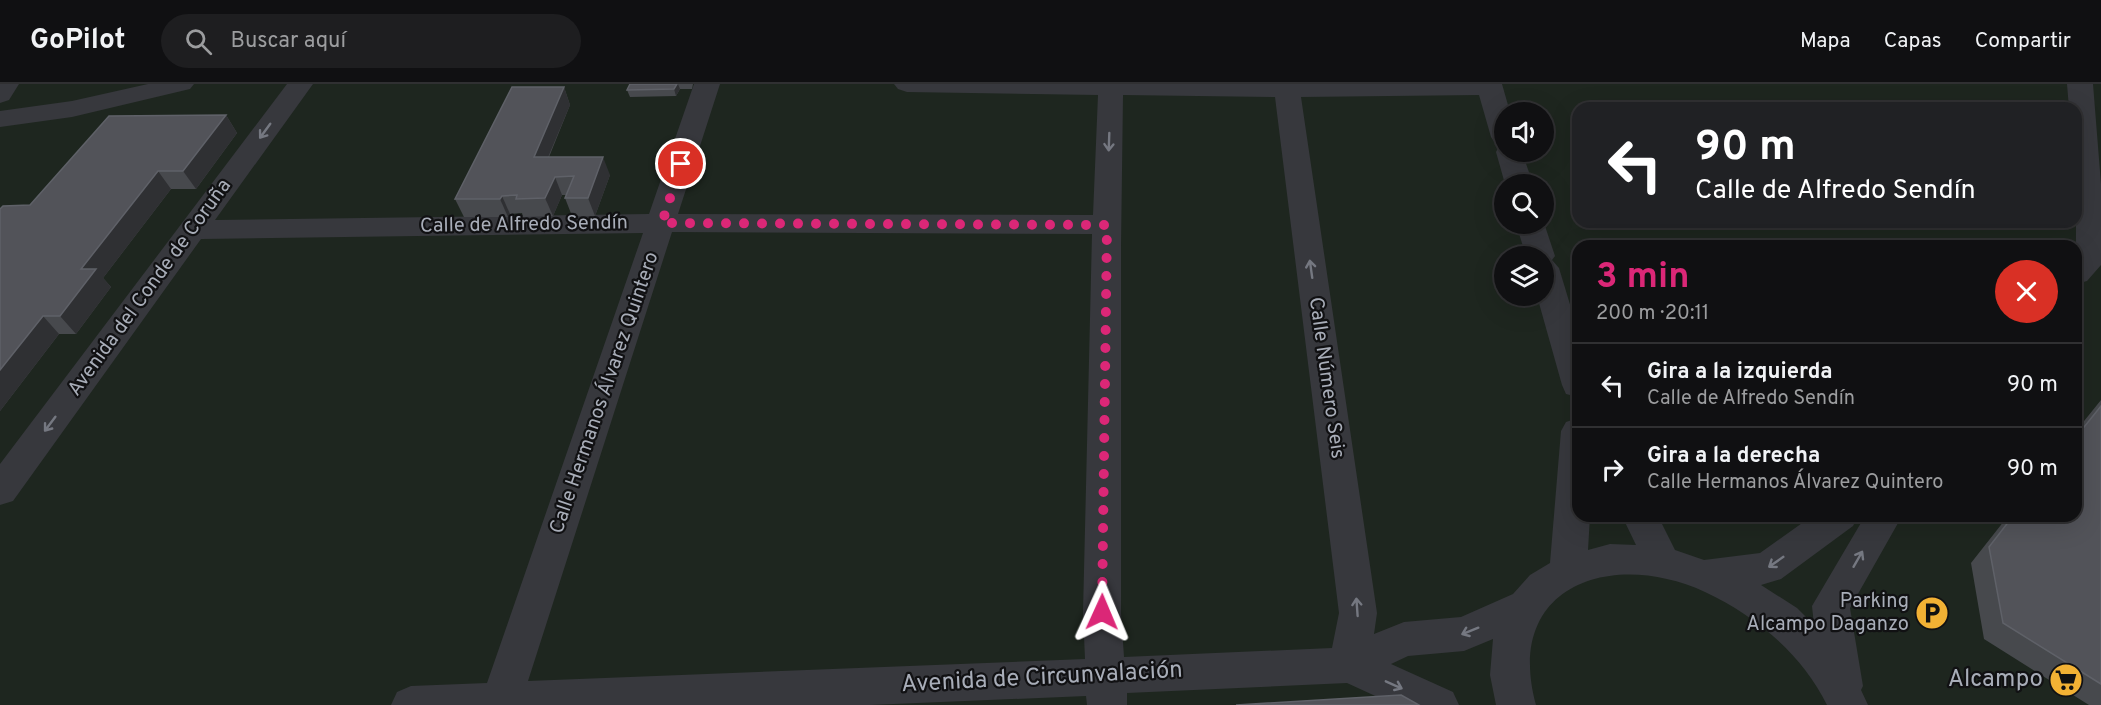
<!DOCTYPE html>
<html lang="es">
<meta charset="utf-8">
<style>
body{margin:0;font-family:Overpass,sans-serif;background:#1e1e20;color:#f1f3f6;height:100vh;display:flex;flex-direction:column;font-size:22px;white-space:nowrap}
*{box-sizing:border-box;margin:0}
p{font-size:20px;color:#9c9d9f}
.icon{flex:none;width:33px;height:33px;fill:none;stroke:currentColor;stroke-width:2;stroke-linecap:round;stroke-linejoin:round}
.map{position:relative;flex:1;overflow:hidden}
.side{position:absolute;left:1572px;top:156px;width:510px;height:282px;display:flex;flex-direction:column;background:#101012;border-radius:18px;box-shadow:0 6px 24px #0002,0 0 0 2px #303032}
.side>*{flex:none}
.banner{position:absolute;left:1572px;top:18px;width:510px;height:126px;border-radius:18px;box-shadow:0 6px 24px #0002,0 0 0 2px #303032;background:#202124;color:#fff;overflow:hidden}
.fabs{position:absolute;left:1494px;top:18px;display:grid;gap:12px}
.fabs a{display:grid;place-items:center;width:60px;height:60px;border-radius:50%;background:#101012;box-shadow:0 6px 24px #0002,0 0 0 2px #303032;font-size:30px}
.pin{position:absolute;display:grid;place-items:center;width:51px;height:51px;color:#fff;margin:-26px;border:3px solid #fff;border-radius:50%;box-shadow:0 2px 6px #0007}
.me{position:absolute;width:66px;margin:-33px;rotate:1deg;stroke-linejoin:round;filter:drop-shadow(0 0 4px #0008)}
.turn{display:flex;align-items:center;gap:21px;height:126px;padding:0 24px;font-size:27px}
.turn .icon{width:78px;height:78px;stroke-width:2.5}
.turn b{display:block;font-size:42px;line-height:51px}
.round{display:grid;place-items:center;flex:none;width:63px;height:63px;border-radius:32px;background:#1e1e20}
.headline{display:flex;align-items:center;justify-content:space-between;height:102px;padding:0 24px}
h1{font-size:36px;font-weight:700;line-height:45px;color:#db2777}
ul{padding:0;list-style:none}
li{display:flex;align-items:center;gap:18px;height:84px;padding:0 24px;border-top:2px solid #303032}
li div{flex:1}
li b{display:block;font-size:22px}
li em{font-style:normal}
header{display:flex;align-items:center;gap:36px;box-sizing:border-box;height:84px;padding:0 30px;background:#101012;border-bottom:2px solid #303032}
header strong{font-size:28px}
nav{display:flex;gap:33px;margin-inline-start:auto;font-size:21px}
.search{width:420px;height:54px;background:#1e1e20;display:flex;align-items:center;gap:15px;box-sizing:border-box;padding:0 21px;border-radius:33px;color:#9c9d9f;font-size:22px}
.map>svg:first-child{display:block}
.green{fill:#1e261f;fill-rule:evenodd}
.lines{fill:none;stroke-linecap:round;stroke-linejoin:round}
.minor{fill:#37383d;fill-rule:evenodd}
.wall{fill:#47494d}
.shaded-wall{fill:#2f3033}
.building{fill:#525359;stroke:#5f6168;stroke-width:1.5}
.oneway{stroke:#757881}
.route{stroke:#db2777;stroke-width:10;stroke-dasharray:0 18}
.labels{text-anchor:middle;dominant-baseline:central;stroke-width:4.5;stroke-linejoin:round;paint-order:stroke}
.street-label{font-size:20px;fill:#a8adb8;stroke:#111113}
.poi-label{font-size:20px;fill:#a8adb8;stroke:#111113;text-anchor:end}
.near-street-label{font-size:24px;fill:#a8adb8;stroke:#111113}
.near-poi-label{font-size:24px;fill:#a8adb8;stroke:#111113;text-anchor:end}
</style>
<header>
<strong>GoPilot</strong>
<div class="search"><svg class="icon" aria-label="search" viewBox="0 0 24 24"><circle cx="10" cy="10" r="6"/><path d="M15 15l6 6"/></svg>Buscar aquí</div>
<nav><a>Mapa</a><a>Capas</a><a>Compartir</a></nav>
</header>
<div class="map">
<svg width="2101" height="621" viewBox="0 0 2101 621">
<rect width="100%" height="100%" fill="#161618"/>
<path class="green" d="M0,0H2101V621H0ZM1578,24H2076V138H1578ZM1504,28H1544V68H1504ZM1504,100H1544V140H1504ZM1578,162H2076V432H1578ZM1504,172H1544V212H1504Z"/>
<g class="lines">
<g class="minor">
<polygon points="0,0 19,0 9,16 0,19"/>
<polygon points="148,0 194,0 190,5 72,33 0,43 0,27 72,17"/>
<path d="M287,0H313L215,136L649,130L694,0H720L678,130L1093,131L1098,11L907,8L898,5L894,0H1502L1510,28H1504V68H1522L1533,100H1505L1496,68L1499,62L1504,61L1495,59L1491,53L1479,11L1301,13L1377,529L1374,550L1404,538L1461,533L1513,510L1530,491L1550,479L1561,347L1566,338L1578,334V432H1590L1588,466L1610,460L1636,461L1622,432H1658L1675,466L1704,476L1760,469L1812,432H1858L1853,442L1781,495L1761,501L1797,524L1814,541L1812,522L1865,432H1902L1850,524L1863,602L1861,606L1868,621H1827C1802,570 1756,532 1705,508C1612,465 1503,501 1536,621H1496L1490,591L1493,555L1464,567L1408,572L1391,580L1453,608L1459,621H1395L1347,599L1127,609V621H1087L1086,612L870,621H391L397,608L411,602L487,599L643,149L201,155L13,417L0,421V380ZM1123,11L1275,13L1339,529L1332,564L1124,573L1121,529V162ZM672,148L1092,150L1083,529L1085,575L528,597Z"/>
<polygon points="2067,0 2093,0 2101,100 2101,181 2087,197 2076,200 2076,24 2069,24"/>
<polygon points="1544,139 1555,172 1552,176 1559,184 1578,247 1578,313 1566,310 1562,301 1537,212 1544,212 1544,172 1526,172 1516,140"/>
</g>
</g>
<g class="wall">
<polygon points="630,0 693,0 692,5 680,5 676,12 630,13 627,6"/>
<polygon points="564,3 570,21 549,73 610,91 595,132 572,132 565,114 567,111 562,111 553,132 523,133 522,129 510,130 508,133 464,133 455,115"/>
<polygon points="226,31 237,49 196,105 171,105 103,194 111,203 76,250 59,250 0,327 0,125 30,121"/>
<polygon points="2101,316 2101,621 2089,621 1984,555 1971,479 2008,432 2076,432 2076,347"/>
</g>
<g class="shaded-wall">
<polygon points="677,0 678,0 680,5 676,12 674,5"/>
<polygon points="564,3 570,21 541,90 534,73"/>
<polygon points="226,31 237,49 196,105 183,87"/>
<polygon points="603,73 610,91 595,132 588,114"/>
<polygon points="158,87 171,105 103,194 111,203 76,250 60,232 81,185"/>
<polygon points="555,93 562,111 553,132 545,114"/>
<polygon points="502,112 510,130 508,133 500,115"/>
<polygon points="43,232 59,250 0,327 0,286"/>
</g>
<g class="building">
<polygon points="630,0 677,0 674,5 627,6"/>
<polygon points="512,3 564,3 534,73 603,73 588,114 565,114 574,92 555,93 545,114 516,115 517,111 502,112 500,115 455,115"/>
<polygon points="226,31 183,87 158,87 81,185 96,185 60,232 43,232 0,286 0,125 3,122 30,121 109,32"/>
<polygon points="2101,322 2101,600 2003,539 1989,463 2013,432 2076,432 2076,353"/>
<polygon points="1401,611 1419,621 1236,621"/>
</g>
<defs><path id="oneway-shaft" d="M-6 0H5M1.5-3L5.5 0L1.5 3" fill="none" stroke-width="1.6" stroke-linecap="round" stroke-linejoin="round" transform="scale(1.5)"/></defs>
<g class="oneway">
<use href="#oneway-shaft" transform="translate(265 47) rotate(126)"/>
<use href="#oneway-shaft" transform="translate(1109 58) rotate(92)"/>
<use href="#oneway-shaft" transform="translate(1311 185) rotate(-98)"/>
<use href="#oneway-shaft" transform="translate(50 340) rotate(127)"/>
<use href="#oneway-shaft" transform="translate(1858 475) rotate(-60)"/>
<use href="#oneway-shaft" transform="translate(1776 478) rotate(145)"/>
<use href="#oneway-shaft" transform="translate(1357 523) rotate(-94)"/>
<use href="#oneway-shaft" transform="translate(1470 547) rotate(158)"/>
<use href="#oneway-shaft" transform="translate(1394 601) rotate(24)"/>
</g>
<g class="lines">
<polyline class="route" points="681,80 662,139 1107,141 1102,528"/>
</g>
<defs>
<g id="parking-disc" transform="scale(1.725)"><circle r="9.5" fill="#f2b134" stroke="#111113"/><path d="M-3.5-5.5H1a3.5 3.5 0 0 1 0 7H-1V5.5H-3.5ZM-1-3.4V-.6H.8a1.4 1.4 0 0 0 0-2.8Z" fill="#111"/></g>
<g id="supermarket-disc" transform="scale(1.725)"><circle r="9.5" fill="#f2b134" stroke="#111113"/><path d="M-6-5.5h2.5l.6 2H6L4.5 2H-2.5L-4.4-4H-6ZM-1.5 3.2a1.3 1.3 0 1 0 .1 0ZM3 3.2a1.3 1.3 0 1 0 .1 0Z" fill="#111"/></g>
</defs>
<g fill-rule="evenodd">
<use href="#parking-disc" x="1932" y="529"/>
<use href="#supermarket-disc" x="2066" y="596"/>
</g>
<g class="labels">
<g class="street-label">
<text transform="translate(524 141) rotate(-1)">Calle de Alfredo Sendín</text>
<text transform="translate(150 204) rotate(-54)">Avenida del Conde de Coruña</text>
<text transform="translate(1326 294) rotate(82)">Calle Número Seis</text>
<text transform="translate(605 309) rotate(-71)">Calle Hermanos Álvarez Quintero</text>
</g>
<g class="poi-label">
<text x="1909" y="518">Parking<tspan x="1909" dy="23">Alcampo Daganzo</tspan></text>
</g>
<g class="near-street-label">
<text transform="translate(1042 594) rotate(-3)">Avenida de Circunvalación</text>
</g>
<g class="near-poi-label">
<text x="2043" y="596">Alcampo</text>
</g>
</g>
</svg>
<div class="fabs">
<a><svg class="icon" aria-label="sound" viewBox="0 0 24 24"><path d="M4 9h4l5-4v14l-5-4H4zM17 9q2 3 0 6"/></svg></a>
<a><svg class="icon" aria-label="search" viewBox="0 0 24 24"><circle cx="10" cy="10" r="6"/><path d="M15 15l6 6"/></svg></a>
<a><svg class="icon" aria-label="layers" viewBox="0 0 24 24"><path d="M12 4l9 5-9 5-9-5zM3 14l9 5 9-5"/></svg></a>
</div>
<div class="pin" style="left:681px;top:80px;background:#d93025"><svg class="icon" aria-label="arrive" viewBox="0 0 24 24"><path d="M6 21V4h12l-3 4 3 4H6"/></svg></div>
<svg class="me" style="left:1102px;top:528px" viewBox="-20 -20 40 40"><path d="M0-17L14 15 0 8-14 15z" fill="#db2777" stroke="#fff" stroke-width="4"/></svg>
<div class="banner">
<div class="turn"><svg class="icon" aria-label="left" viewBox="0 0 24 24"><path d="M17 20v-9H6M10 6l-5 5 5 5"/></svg><div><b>90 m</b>Calle de Alfredo Sendín</div></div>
</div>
<section class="side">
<div class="headline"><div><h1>3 min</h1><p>200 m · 20:11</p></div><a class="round" style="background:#d93025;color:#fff"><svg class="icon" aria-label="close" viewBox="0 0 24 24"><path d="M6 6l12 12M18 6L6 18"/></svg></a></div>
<ul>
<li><svg class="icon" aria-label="left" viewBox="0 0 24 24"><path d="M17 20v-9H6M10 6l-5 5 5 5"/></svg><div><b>Gira a la izquierda</b><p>Calle de Alfredo Sendín</p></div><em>90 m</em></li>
<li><svg class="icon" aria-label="right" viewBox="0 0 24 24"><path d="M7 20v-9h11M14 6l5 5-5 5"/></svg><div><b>Gira a la derecha</b><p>Calle Hermanos Álvarez Quintero</p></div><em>90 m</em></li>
</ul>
</section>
</div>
